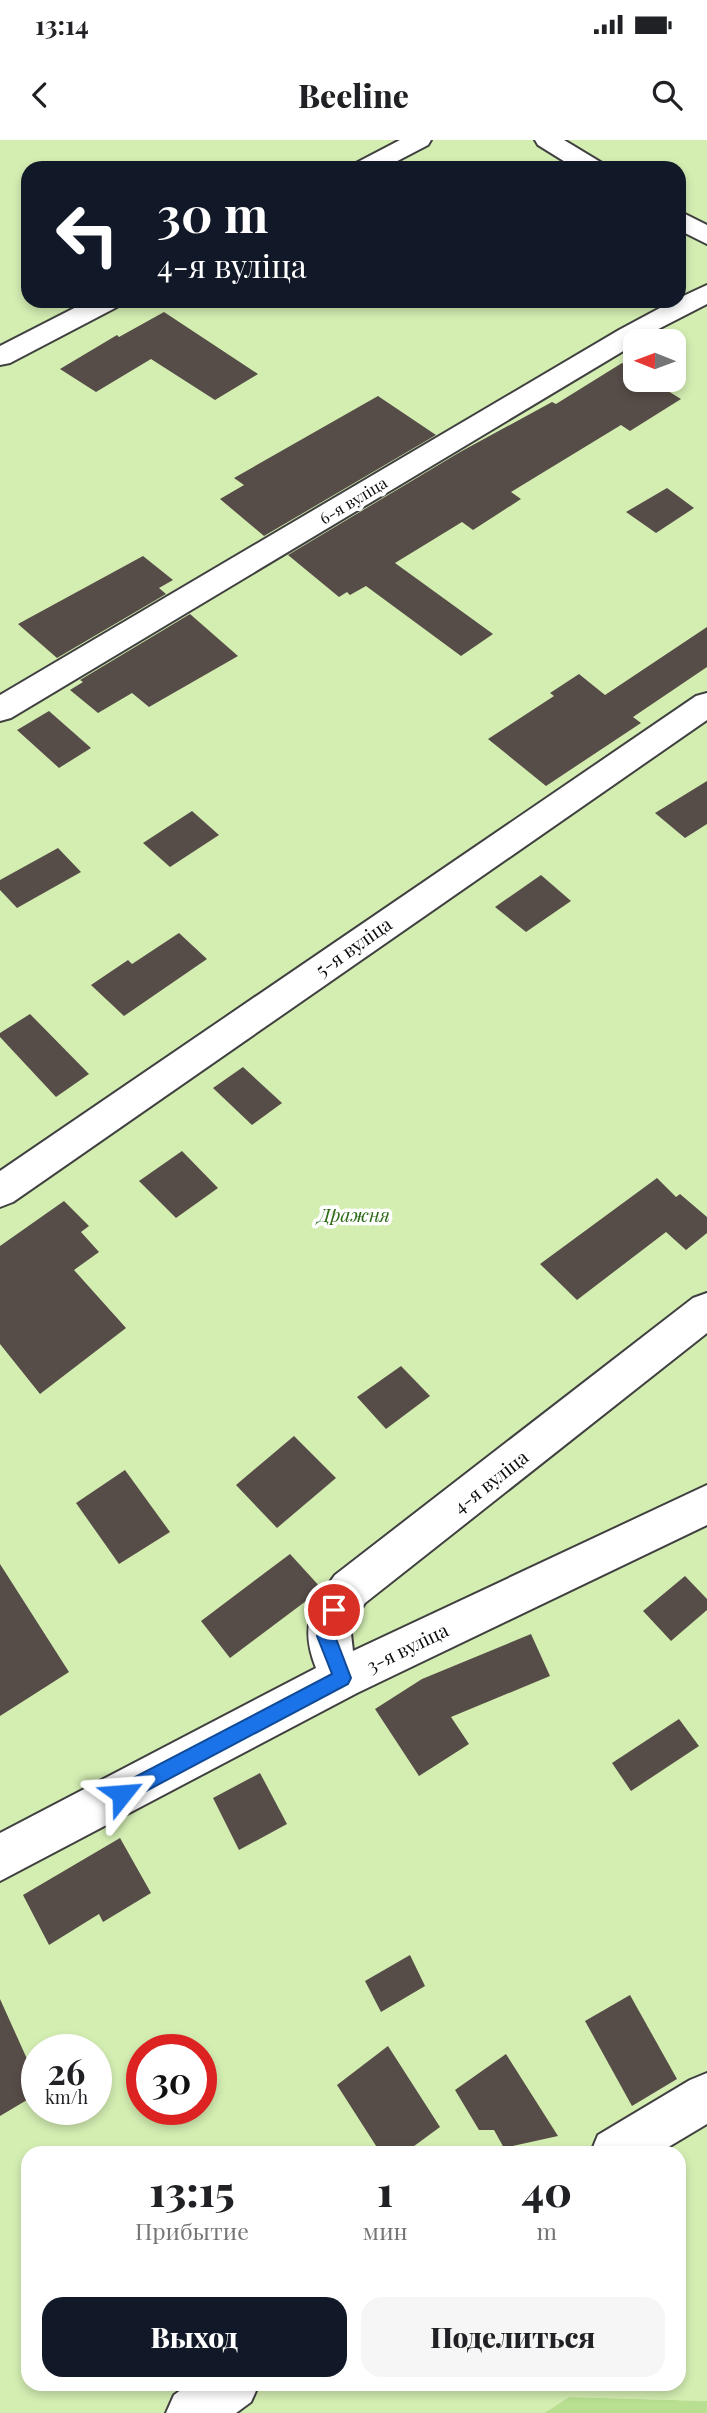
<!DOCTYPE html>
<html lang="ru">
<meta charset="utf-8">
<style>
body{margin:0;font-family:"Playfair Display",serif;background:#f6f6f6;color:#202124;height:100vh;display:flex;flex-direction:column;font-size:26px;white-space:nowrap}
*{box-sizing:border-box;margin:0}
p{font-size:23px;color:#757577}
.icon{flex:none;width:38px;height:38px;fill:none;stroke:currentColor;stroke-width:2;stroke-linecap:round;stroke-linejoin:round}
.map{position:relative;flex:1;overflow:hidden}
.side{position:absolute;left:21px;top:2006px;width:665px;height:245px;display:flex;flex-direction:column;background:#fff;border-radius:21px;box-shadow:0 4px 10px #0003}
.side>*{flex:none}
.top-card{position:absolute;left:21px;top:21px;width:665px;height:147px;border-radius:21px;box-shadow:0 4px 10px #0003;background:#111827;color:#fff;overflow:hidden}
.needle{width:46px;rotate:271deg}
.buttons{position:absolute;left:623px;top:189px;display:grid;gap:14px}
.buttons a{display:grid;place-items:center;width:63px;height:63px;border-radius:14px;background:#fff;box-shadow:0 4px 10px #0003;font-size:35px}
.speed{position:absolute;left:21px;top:1894px;display:flex;gap:14px;font-size:35px;font-weight:700;text-align:center}
.speed>*{display:grid;place-content:center;width:91px;height:91px;border-radius:50%;background:#fff;box-shadow:0 4px 10px #0003;line-height:1}
.speed small{font-size:18px;font-weight:400}
.speed .limit{border:10px solid #d22;background:#fff;color:#111}
.pin{position:absolute;display:grid;place-items:center;width:60px;height:60px;color:#fff;margin:-30px;border:4px solid #fff;border-radius:50%;box-shadow:0 2px 7px #0007}
.me{position:absolute;width:77px;margin:-38px;rotate:62deg;stroke-linejoin:round;filter:drop-shadow(0 0 5px #0008)}
.turn{display:flex;align-items:center;gap:24px;height:147px;padding:0 21px;font-size:32px}
.turn .icon{width:91px;height:91px;stroke-width:2.5}
.turn b{display:block;font-size:49px;line-height:60px}
.eta{display:flex;justify-content:space-evenly;align-items:center;height:119px;text-align:center}
.eta b{font-size:42px;font-weight:800;line-height:49px}
.primary-button{display:flex;gap:14px;margin-top:auto;padding:14px 21px}
.primary-button a{flex:1;height:80px;border-radius:21px;background:#111827;color:#fff;font-size:28px;font-weight:800;line-height:80px;text-align:center}
.primary-button a+a{background:#f6f6f6;color:#202124}
.status{display:flex;justify-content:space-between;align-items:center;height:49px;padding:0 35px;background:#fff;direction:ltr}
.status svg{height:19px;fill:currentColor}
header{display:flex;justify-content:space-between;align-items:center;height:91px;padding:0 21px;background:#fff;font-size:32px;font-weight:800}
.map>svg:first-child{display:block}
.green{fill:#d4eeb2;fill-rule:evenodd}
.forest{fill:#b8e090}
.building{fill:#574d48}
.lines{fill:none;stroke-linecap:round;stroke-linejoin:round}
.minor-casing{stroke:#404040;stroke-width:4}
.minor{fill:#fff;fill-rule:evenodd}
.route{fill:#1a73e8;stroke:#114b97;stroke-width:2}
.labels{text-anchor:middle;dominant-baseline:central;stroke-width:7;stroke-linejoin:round;paint-order:stroke}
.far-street-label{font-size:16px;fill:#0d0d0d;stroke:#fff}
.street-label{font-size:19px;fill:#0d0d0d;stroke:#fff}
.park-label{font-size:19px;font-style:italic;fill:#2d6b17;stroke:#fff}
</style>
<div class="status"><b>13:14</b><svg viewBox="0 0 49 12"><path d="M0 12V9h3v3zM5 12V6h3v6zM10 12V3h3v9zM15 12V0h3v12zM26 1h20v11H26zM47 4h2v5h-2z"/></svg></div>
<header><svg class="icon" aria-label="back" viewBox="0 0 24 24"><path d="M15 5l-7 7 7 7"/></svg>Beeline<svg class="icon" aria-label="search" viewBox="0 0 24 24"><circle cx="10" cy="10" r="6"/><path d="M15 15l6 6"/></svg></header>
<div class="map">
<svg width="707" height="2273" viewBox="0 0 707 2273">
<rect width="100%" height="100%" fill="#fffaed"/>
<path class="green" d="M0,0H707V2261L569,2257L544,2273H0ZM28,28H679V161H28ZM635,201H674V240H635ZM37,1909H96V1969H37ZM142,1909H201V1969H142ZM28,2012H679V2244H28Z"/>
<polygon class="forest" points="569,2257 707,2261 707,2273 544,2273"/>
<g class="building">
<polygon points="164,172 258,234 215,260 151,219 96,252 60,229 117,195 119,197"/>
<polygon points="622,223 635,231 635,240 650,240 681,259 630,291 621,285 511,352 521,359 473,390 462,382 395,423 493,494 461,516 366,446 350,455 347,452 339,457 288,415 460,312 552,262 556,264"/>
<polygon points="378,256 436,295 264,396 220,359 244,345 234,338"/>
<polygon points="667,348 694,368 656,393 626,372"/>
<polygon points="143,416 173,440 159,448 166,454 57,518 18,484"/>
<polygon points="190,474 238,516 149,567 132,553 98,573 70,550 83,542 80,540"/>
<polygon points="707,487 707,527 633,577 641,583 546,646 488,599 554,556 550,553 579,534 605,555"/>
<polygon points="49,571 91,608 59,628 17,590"/>
<polygon points="707,641 707,684 685,698 655,673"/>
<polygon points="192,671 219,695 170,727 143,703"/>
<polygon points="58,708 81,732 17,768 0,750 0,740"/>
<polygon points="541,735 571,761 526,792 495,767"/>
<polygon points="179,793 207,819 124,876 91,845 128,820 132,824"/>
<polygon points="30,874 89,934 56,957 0,897 0,893"/>
<polygon points="243,927 282,963 252,985 213,948"/>
<polygon points="182,1011 218,1048 176,1078 139,1041"/>
<polygon points="657,1038 676,1057 680,1054 707,1077 707,1093 686,1110 666,1092 577,1160 540,1124"/>
<polygon points="64,1061 89,1086 81,1092 99,1112 74,1130 126,1188 40,1254 0,1204 0,1106"/>
<polygon points="401,1226 430,1256 386,1289 357,1257"/>
<polygon points="294,1296 336,1338 277,1388 236,1345"/>
<polygon points="125,1330 170,1392 119,1424 76,1363"/>
<polygon points="290,1414 322,1449 230,1518 201,1481"/>
<polygon points="0,1424 69,1532 0,1576"/>
<polygon points="685,1436 707,1459 707,1470 671,1501 643,1471"/>
<polygon points="531,1494 550,1536 451,1577 469,1604 419,1636 375,1569 422,1539"/>
<polygon points="679,1579 699,1606 631,1651 612,1623"/>
<polygon points="260,1633 287,1684 239,1710 213,1658"/>
<polygon points="120,1698 151,1753 103,1782 99,1774 49,1805 23,1755"/>
<polygon points="410,1815 425,1846 381,1872 365,1841"/>
<polygon points="630,1855 677,1939 632,1966 585,1881"/>
<polygon points="0,1859 37,1941 37,1954 0,1976"/>
<polygon points="388,1906 440,1987 406,2012 380,2012 337,1945"/>
<polygon points="506,1914 558,1996 504,2008 494,1990 479,1990 455,1950"/>
</g>
<g class="lines">
<g class="minor-casing">
<g id="minor">
<polygon points="400,0 431,0 428,5 384,28 352,28 356,23"/>
<polygon points="535,0 564,0 602,23 606,28 575,28 538,5"/>
<polygon points="679,71 707,85 707,104 679,90"/>
<polygon points="707,145 707,164 635,201 635,204 11,578 0,581 0,555 619,190 673,161 679,161 679,158"/>
<polygon points="88,161 121,161 117,167 10,223 0,225 0,206"/>
<polygon points="707,553 707,580 13,1062 0,1067 0,1031 696,556"/>
<path d="M707,1153V1193L365,1463L350,1485L353,1511L707,1345V1385L357,1553L0,1741V1693L316,1528C300,1487 310,1469 335,1435L693,1158Z"/>
<polygon points="707,1933 707,1984 660,2012 591,2012 598,1995 690,1940"/>
<polygon points="189,2244 259,2244 251,2262 236,2273 166,2273 174,2255"/>
</g>
</g>
<use href="#minor" class="minor"/>
</g>
<polygon class="route" points="334,1462 340,1464 343,1470 335,1496 351,1538 348,1544 129,1660 122,1663 116,1660 113,1654 116,1647 332,1534 317,1496 328,1464"/>
<g class="labels">
<g class="far-street-label">
<text transform="translate(353 360) rotate(-31)">6-я вуліца</text>
</g>
<g class="street-label">
<text transform="translate(353 806) rotate(-35)">5-я вуліца</text>
<text transform="translate(490 1341) rotate(-38)">4-я вуліца</text>
<text transform="translate(407 1507) rotate(-26)">3-я вуліца</text>
</g>
<g class="park-label">
<text x="354" y="1074">Дражня</text>
</g>
</g>
</svg>
<div class="buttons">
<a><svg class="needle" viewBox="-14 -14 28 28"><path d="M0-13l5 13h-10z" fill="#e53935"/><path d="M0 13l5-13h-10z" fill="#757577"/></svg></a>
</div>
<div class="speed"><div>26<small>km/h</small></div><div class="limit">30</div></div>
<div class="pin" style="left:334px;top:1470px;background:#d93025"><svg class="icon" aria-label="arrive" viewBox="0 0 24 24"><path d="M6 21V4h12l-3 4 3 4H6"/></svg></div>
<svg class="me" style="left:122px;top:1654px" viewBox="-20 -20 40 40"><path d="M0-17L14 15 0 8-14 15z" fill="#1a73e8" stroke="#fff" stroke-width="4"/></svg>
<div class="top-card">
<div class="turn"><svg class="icon" aria-label="left" viewBox="0 0 24 24"><path d="M17 20v-9H6M10 6l-5 5 5 5"/></svg><div><b>30 m</b>4-я вуліца</div></div>
</div>
<section class="side">
<div class="eta">
<div><b>13:15</b><p>Прибытие</p></div>
<div><b>1</b><p>мин</p></div>
<div><b>40</b><p>m</p></div>
</div>
<div class="primary-button"><a>Выход</a><a>Поделиться</a></div>
</section>
</div>
